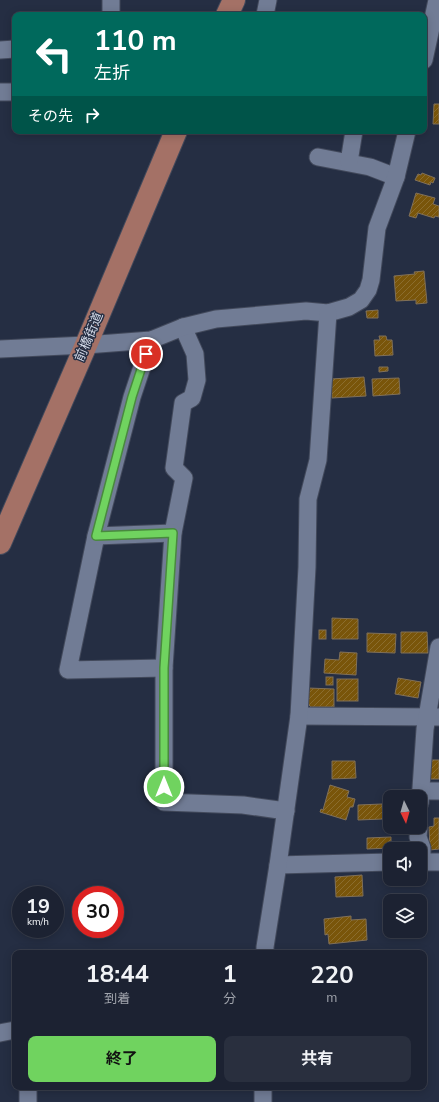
<!DOCTYPE html>
<html lang="ja">
<meta charset="utf-8">
<style>
body{margin:0;font-family:"Nunito Sans","Noto Sans JP",sans-serif;background:#292f3e;color:#f1f3f6;height:100vh;display:flex;flex-direction:column;font-size:15px;white-space:nowrap}
*{box-sizing:border-box;margin:0}
p{font-size:13px;color:#a0a4ac}
.icon{flex:none;width:22px;height:22px;fill:none;stroke:currentColor;stroke-width:2;stroke-linecap:round;stroke-linejoin:round}
.map{position:relative;flex:1;overflow:hidden}
.panel{position:absolute;left:12px;top:950px;width:415px;height:140px;display:flex;flex-direction:column;background:#1c2232;border-radius:8px;box-shadow:0 2px 10px #0003,0 0 0 1px #3a3f4d}
.panel>*{flex:none}
.hud{position:absolute;left:12px;top:12px;width:415px;height:122px;border-radius:8px;box-shadow:0 2px 10px #0003,0 0 0 1px #3a3f4d;background:#00695c;color:#fff;overflow:hidden}
.needle{width:26px;rotate:175deg}
.tools{position:absolute;left:383px;top:790px;display:grid;gap:8px}
.tools a{display:grid;place-items:center;width:44px;height:44px;border-radius:8px;background:#1c2232;box-shadow:0 2px 10px #0003,0 0 0 1px #3a3f4d;font-size:20px}
.speed{position:absolute;left:12px;top:886px;display:flex;gap:8px;font-size:20px;font-weight:700;text-align:center}
.speed>*{display:grid;place-content:center;width:52px;height:52px;border-radius:50%;background:#1c2232;box-shadow:0 2px 10px #0003,0 0 0 1px #3a3f4d;line-height:1}
.speed small{font-size:10px;font-weight:400}
.speed .limit{border:6px solid #d22;background:#fff;color:#111}
.pin{position:absolute;display:grid;place-items:center;width:34px;height:34px;color:#fff;margin:-17px;border:2px solid #fff;border-radius:50%;box-shadow:0 1px 4px #0007}
.me{position:absolute;width:44px;margin:-22px;rotate:0deg;stroke-linejoin:round;filter:drop-shadow(0 0 3px #0008)}
.turn{display:flex;align-items:center;gap:14px;height:84px;padding:0 16px;font-size:18px}
.turn .icon{width:52px;height:52px;stroke-width:2.5}
.turn b{display:block;font-size:28px;line-height:34px}
.then{display:flex;align-items:center;height:38px;padding:0 16px;background:#0003;gap:8px;font-size:15px}
.eta{display:flex;justify-content:space-evenly;align-items:center;height:68px;text-align:center}
.eta b{font-size:24px;font-weight:700;line-height:28px}
.primary-button{display:flex;gap:8px;margin-top:auto;padding:8px 16px}
.primary-button a{flex:1;height:46px;border-radius:8px;background:#70d35f;color:#111;font-size:16px;font-weight:700;line-height:46px;text-align:center}
.primary-button a+a{background:#292f3e;color:#f1f3f6}
.map>svg:first-child{display:block}
.building{fill:url(#building-hatch);stroke:#807059}
.lines{fill:none;stroke-linecap:round;stroke-linejoin:round}
.street-casing{stroke:#42495b;stroke-width:19}
.primary-casing{stroke:#42495b;stroke-width:24}
.street{stroke:#717c95;stroke-width:17}
.primary{stroke:#a47166;stroke-width:22}
.route-casing{stroke:#49893e;stroke-width:10}
.route{stroke:#70d35f;stroke-width:7}
.labels{text-anchor:middle;dominant-baseline:central;stroke-width:3;stroke-linejoin:round;paint-order:stroke}
.street-label{font-size:13px;fill:#d5dbe9;stroke:#252e43}
</style>
<div class="map">
<svg width="439" height="1102" viewBox="0 0 439 1102">
<defs>
<pattern id="building-hatch" width="6" height="6" patternUnits="userSpaceOnUse"><rect width="6" height="6" fill="#79550a"/><path d="M-1 1l2-2M0 6l6-6M5 7l2-2" fill="none" stroke="#8b6d2e"/></pattern>
</defs>
<rect width="100%" height="100%" fill="#252e43"/>
<g class="building">
<polygon points="434,104 439,104 439,124 433,124"/>
<polygon points="422,173 435,178 433,183 431,182 430,185 415,180 418,174 421,175"/>
<polygon points="416,193 435,198 433,204 439,206 439,217 435,216 434,218 418,213 416,218 409,216"/>
<polygon points="424,271 427,303 416,304 416,300 396,301 394,276 415,274 414,272"/>
<polygon points="378,310 378,318 367,318 366,311"/>
<polygon points="379,336 386,336 387,340 392,340 393,355 375,356 374,340 380,340"/>
<polygon points="379,367 388,367 388,371 379,372"/>
<polygon points="364,377 366,396 332,398 331,379"/>
<polygon points="399,378 400,394 373,396 372,379"/>
<polygon points="332,618 358,619 358,639 332,639"/>
<rect x="319" y="630" width="7" height="9"/>
<polygon points="401,632 427,632 428,653 401,653"/>
<polygon points="367,633 396,634 395,653 367,652"/>
<polygon points="340,652 357,653 356,675 324,673 325,659 339,660"/>
<rect x="326" y="677" width="7" height="8"/>
<polygon points="398,678 421,682 418,698 395,694"/>
<rect x="337" y="679" width="21" height="22"/>
<polygon points="308,688 334,689 334,707 311,707 307,703"/>
<polygon points="428,760 439,760 439,779 429,779"/>
<polygon points="332,761 355,761 356,778 332,779"/>
<polygon points="330,785 349,791 347,797 355,799 353,807 350,807 346,820 320,812 321,809 323,810"/>
<polygon points="382,804 383,819 358,820 358,805"/>
<polygon points="386,814 390,814 390,827 409,827 409,831 386,832"/>
<polygon points="434,818 439,818 439,849 430,850 429,827 434,826"/>
<polygon points="391,837 391,848 367,849 367,838"/>
<polygon points="362,875 363,896 336,897 335,877"/>
<polygon points="351,916 351,920 366,919 367,940 329,944 328,934 325,935 324,919"/>
</g>
<g class="lines">
<g class="street-casing">
<g id="street">
<polyline points="111,15 111,0"/>
<polyline points="265,15 268,0"/>
<polyline points="0,50 15,49"/>
<polyline points="424,60 437,0"/>
<polyline points="0,92 15,92"/>
<polyline points="318,157 370,167 396,177"/>
<polyline points="349,162 354,131"/>
<polyline points="183,327 195,354 197,380 192,398 183,403 174,468 184,478 173,533 164,668 164,802 243,805 286,811"/>
<polyline points="151,340 132,397 96,536 68,670 164,668"/>
<polyline points="0,349 86,345 151,340 183,327 216,319 306,311 328,313 349,307 361,300 368,290 371,280 377,228 396,177 407,131"/>
<polyline points="96,536 173,533"/>
<polyline points="299,716 439,717"/>
<polyline points="421,791 439,791"/>
<polyline points="420,803 425,729 439,647"/>
<polyline points="419,827 418,837 422,848 422,862"/>
<polyline points="420,862 439,862"/>
<polyline points="278,865 390,862"/>
<polyline points="265,953 265,947 278,865 299,716 307,567 308,499 318,460 328,313"/>
<polyline points="0,1033 15,1030"/>
<polyline points="28,1102 28,1087"/>
<polyline points="263,1102 263,1087"/>
</g>
</g>
<g class="primary-casing">
<g id="primary">
<polyline points="227,15 234,0"/>
<polyline points="0,543 86,345 176,131"/>
</g>
</g>
<use href="#street" class="street"/>
<use href="#primary" class="primary"/>
</g>
<g class="lines">
<g class="route-casing">
<polyline id="route" points="146,354 132,397 96,536 173,533 164,668 164,787"/>
</g>
<use href="#route" class="route"/>
</g>
<g class="labels">
<g class="street-label">
<text transform="translate(89 337) rotate(-67)">前橋街道</text>
</g>
</g>
</svg>
<div class="tools">
<a><svg class="needle" viewBox="-14 -14 28 28"><path d="M0-13l5 13h-10z" fill="#e53935"/><path d="M0 13l5-13h-10z" fill="#a0a4ac"/></svg></a>
<a><svg class="icon" aria-label="sound" viewBox="0 0 24 24"><path d="M4 9h4l5-4v14l-5-4H4zM17 9q2 3 0 6"/></svg></a>
<a><svg class="icon" aria-label="layers" viewBox="0 0 24 24"><path d="M12 4l9 5-9 5-9-5zM3 14l9 5 9-5"/></svg></a>
</div>
<div class="speed"><div>19<small>km/h</small></div><div class="limit">30</div></div>
<div class="pin" style="left:146px;top:354px;background:#d93025"><svg class="icon" aria-label="arrive" viewBox="0 0 24 24"><path d="M6 21V4h12l-3 4 3 4H6"/></svg></div>
<svg class="me" style="left:164px;top:787px" viewBox="-20 -20 40 40"><circle r="17" fill="#70d35f" stroke="#fff" stroke-width="3"/><path d="M0-11L8 9 0 5-8 9z" fill="#fff"/></svg>
<div class="hud">
<div class="turn"><svg class="icon" aria-label="left" viewBox="0 0 24 24"><path d="M17 20v-9H6M10 6l-5 5 5 5"/></svg><div><b>110 m</b>左折</div></div>
<div class="then">その先<svg class="icon" aria-label="right" viewBox="0 0 24 24"><path d="M7 20v-9h11M14 6l5 5-5 5"/></svg></div>
</div>
<section class="panel">
<div class="eta">
<div><b>18:44</b><p>到着</p></div>
<div><b>1</b><p>分</p></div>
<div><b>220</b><p>m</p></div>
</div>
<div class="primary-button"><a>終了</a><a>共有</a></div>
</section>
</div>
